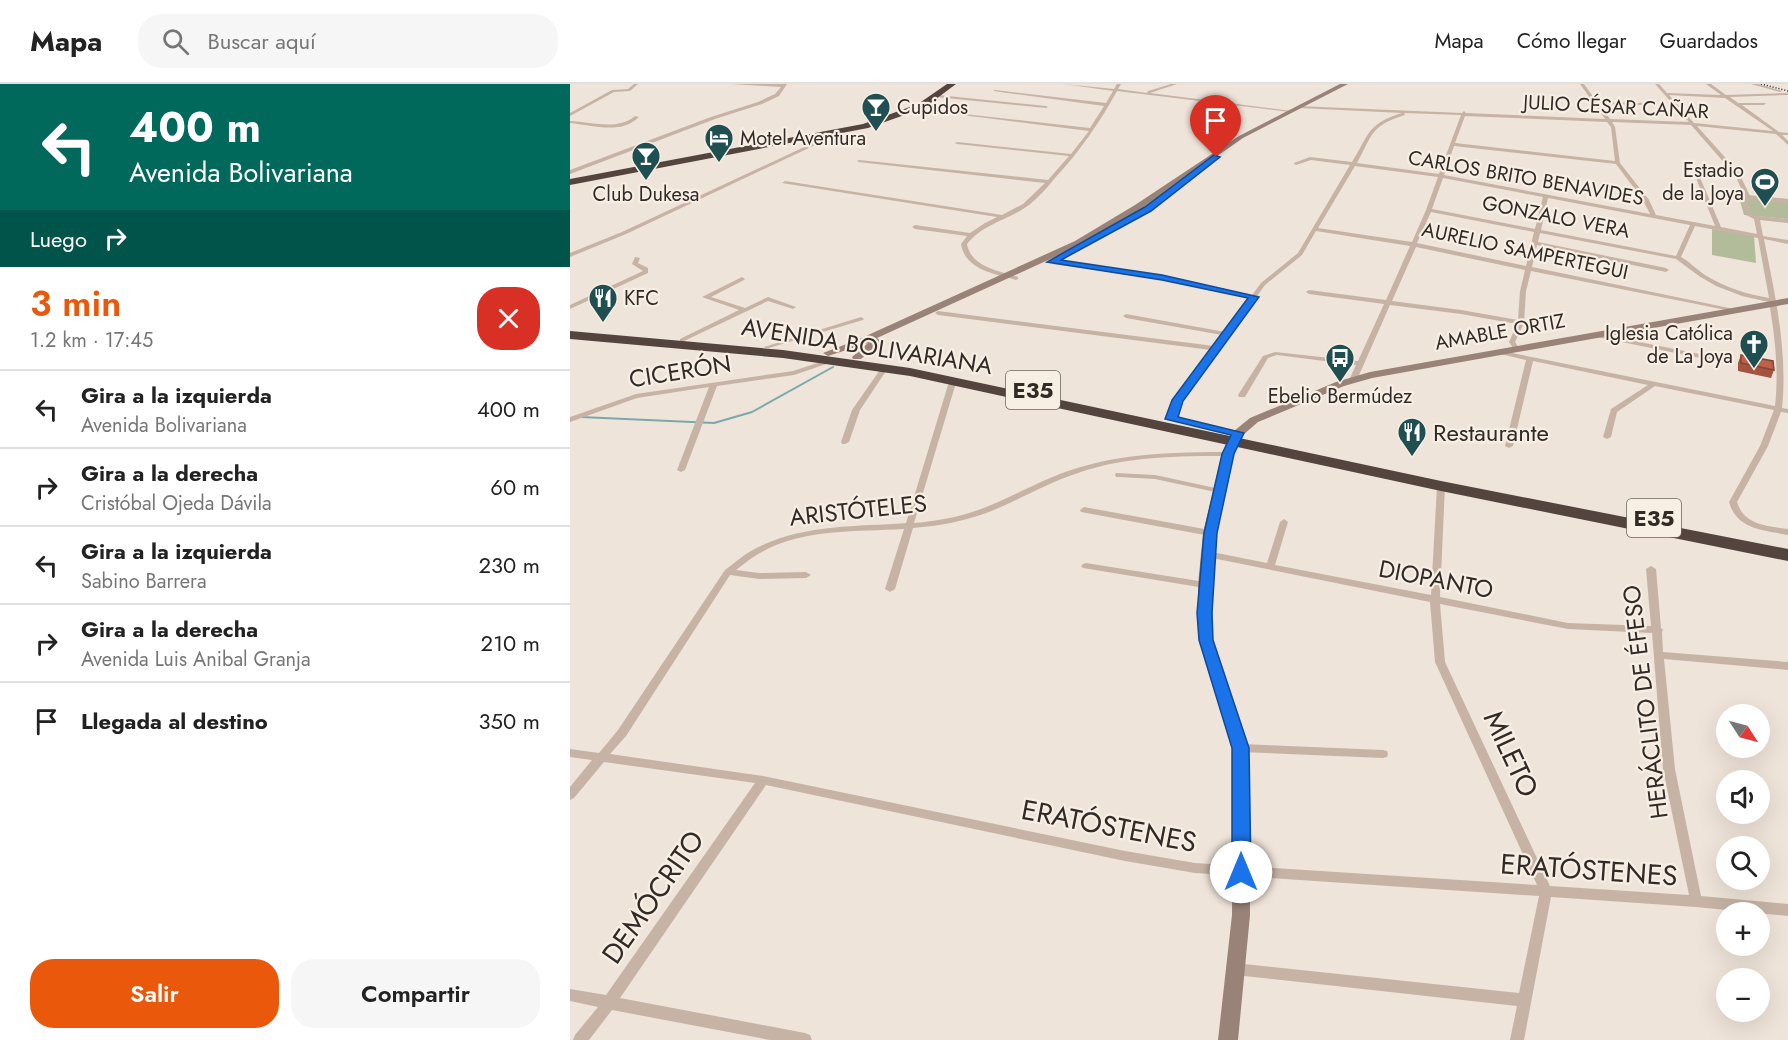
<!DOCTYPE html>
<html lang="es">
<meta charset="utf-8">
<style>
body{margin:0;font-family:Jost,sans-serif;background:#f6f6f6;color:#222;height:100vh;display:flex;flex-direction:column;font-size:22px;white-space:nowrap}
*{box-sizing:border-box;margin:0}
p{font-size:20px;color:#767676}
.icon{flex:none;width:33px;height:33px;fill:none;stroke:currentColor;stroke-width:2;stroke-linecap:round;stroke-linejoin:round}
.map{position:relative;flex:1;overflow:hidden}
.side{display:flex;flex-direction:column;background:#fff;width:570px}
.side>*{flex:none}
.hud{background:#00695c;color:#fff;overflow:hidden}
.needle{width:39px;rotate:126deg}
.buttons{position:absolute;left:1146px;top:620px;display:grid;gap:12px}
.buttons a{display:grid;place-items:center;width:54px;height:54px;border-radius:50%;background:#fff;box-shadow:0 6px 24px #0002;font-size:30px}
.pin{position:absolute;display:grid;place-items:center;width:51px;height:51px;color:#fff;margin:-62px -26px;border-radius:50% 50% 50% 0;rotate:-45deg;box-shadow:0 0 6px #0007}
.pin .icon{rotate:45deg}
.me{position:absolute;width:66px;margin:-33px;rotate:0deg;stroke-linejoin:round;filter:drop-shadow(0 0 4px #0008)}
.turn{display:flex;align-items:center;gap:21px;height:126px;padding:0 30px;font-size:27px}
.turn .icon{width:78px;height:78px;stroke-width:2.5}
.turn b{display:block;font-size:42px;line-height:51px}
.then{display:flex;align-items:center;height:57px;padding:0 30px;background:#0003;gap:12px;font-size:22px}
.round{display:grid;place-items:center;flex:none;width:63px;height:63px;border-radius:24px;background:#f6f6f6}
.head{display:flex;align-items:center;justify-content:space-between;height:102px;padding:0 30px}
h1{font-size:36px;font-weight:600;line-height:45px;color:#ea580c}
.primary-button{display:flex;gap:12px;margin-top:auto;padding:12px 30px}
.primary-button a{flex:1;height:69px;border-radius:24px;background:#ea580c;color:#fff;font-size:24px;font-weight:600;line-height:69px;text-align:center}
.primary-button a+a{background:#f6f6f6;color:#222}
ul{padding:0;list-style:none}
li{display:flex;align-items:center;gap:18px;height:78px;padding:0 30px;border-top:2px solid #e0e0e0}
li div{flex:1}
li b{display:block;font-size:22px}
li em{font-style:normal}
header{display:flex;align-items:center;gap:36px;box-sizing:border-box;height:84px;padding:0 30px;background:#fff;border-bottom:2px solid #e0e0e0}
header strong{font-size:28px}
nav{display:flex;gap:33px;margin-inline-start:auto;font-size:21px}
.search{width:420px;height:54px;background:#f6f6f6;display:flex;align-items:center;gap:15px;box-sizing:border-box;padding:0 21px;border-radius:24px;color:#767676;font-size:22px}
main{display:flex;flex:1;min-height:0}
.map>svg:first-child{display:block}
.green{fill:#b2bc9a}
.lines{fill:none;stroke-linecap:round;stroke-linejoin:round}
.stream{stroke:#7aa9aa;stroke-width:2}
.street{fill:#c6b3a6;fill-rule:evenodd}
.secondary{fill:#998277;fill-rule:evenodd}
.highway{fill:#53443e;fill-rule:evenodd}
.rail{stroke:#322a26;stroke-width:1.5;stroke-dasharray:1 2;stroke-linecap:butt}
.wall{fill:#a3533e}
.building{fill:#bd6148;stroke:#844432;stroke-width:1.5}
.route{fill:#1a73e8;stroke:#114b97;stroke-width:1.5}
.labels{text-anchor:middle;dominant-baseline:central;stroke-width:4.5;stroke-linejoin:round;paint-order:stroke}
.far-poi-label{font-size:20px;fill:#322a26;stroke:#f7eee4;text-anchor:start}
.far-street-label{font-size:20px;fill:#322a26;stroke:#f7eee4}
.shield{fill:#f7eee4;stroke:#6d655f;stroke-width:1.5}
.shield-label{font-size:22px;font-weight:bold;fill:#322a26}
.street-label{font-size:24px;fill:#322a26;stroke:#f7eee4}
.poi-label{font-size:24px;fill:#322a26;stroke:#f7eee4;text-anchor:start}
.near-street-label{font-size:28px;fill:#322a26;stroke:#f7eee4}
</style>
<header>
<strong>Mapa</strong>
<div class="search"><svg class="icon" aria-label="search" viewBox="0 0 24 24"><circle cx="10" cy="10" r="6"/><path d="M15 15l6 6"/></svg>Buscar aquí</div>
<nav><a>Mapa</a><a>Cómo llegar</a><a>Guardados</a></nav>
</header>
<main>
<section class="side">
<div class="hud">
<div class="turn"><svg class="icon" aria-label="left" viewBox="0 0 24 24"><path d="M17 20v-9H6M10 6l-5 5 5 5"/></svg><div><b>400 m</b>Avenida Bolivariana</div></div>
<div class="then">Luego<svg class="icon" aria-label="right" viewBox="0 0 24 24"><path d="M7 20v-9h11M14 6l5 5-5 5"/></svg></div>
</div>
<div class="head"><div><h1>3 min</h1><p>1.2 km · 17:45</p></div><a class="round" style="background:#d93025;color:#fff"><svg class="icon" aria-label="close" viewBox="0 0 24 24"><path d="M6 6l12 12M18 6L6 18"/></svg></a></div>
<ul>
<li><svg class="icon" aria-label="left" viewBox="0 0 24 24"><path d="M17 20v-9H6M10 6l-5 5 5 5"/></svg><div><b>Gira a la izquierda</b><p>Avenida Bolivariana</p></div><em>400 m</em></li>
<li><svg class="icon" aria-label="right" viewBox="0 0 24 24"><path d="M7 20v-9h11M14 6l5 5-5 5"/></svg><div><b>Gira a la derecha</b><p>Cristóbal Ojeda Dávila</p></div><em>60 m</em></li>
<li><svg class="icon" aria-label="left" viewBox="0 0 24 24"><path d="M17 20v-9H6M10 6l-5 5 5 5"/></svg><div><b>Gira a la izquierda</b><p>Sabino Barrera</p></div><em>230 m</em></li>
<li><svg class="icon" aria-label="right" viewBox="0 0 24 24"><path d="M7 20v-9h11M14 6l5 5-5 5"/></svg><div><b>Gira a la derecha</b><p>Avenida Luis Anibal Granja</p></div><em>210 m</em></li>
<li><svg class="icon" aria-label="arrive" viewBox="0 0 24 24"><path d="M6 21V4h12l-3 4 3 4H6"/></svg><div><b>Llegada al destino</b></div><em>350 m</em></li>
</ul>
<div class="primary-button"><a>Salir</a><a>Compartir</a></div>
</section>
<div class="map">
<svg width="1218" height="956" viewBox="0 0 1218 956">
<rect width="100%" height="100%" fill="#efe4d9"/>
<g class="green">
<polygon points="1168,110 1218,115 1218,135 1174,131"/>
<polygon points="1142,145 1184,152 1186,179 1142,171"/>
</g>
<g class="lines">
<polyline class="stream" points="11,333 144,339 182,328 263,283"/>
<g class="street">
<polygon points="64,0 68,0 60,7 44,8 0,32 0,29 42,6 58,5"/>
<polygon points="161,0 217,0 209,12 192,20 145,35 0,90 0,86 141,33 188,18 205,10 211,3"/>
<path d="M494,0L544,5L547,0H551L548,5L577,9L578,7L601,0H607L580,9L722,27L720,28L547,7C530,38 510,67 485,94C477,104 469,113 459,121C439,136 414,139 397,160C401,183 429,187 448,193V195L446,196C425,190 395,186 391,160L397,152L345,145L342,143L345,141L400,149L415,139L427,133L212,99L215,97L432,131L453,120L475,99L289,78L287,77L289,76L478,96L499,72L387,60L385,59L387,58L501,70L519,47L392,31L394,30L520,44L534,22L423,7L425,6L536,19L543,7Z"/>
<path d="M1010,0H1014L1027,18L1074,19L1076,20L1074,21L1029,20L1040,35L1119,38L1085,0H1089L1097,9L1151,11L1136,0H1141L1156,11L1218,9V11L1160,13L1168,19H1196L1194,21H1172L1209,48L1218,49V51H1212L1218,57V61L1206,50L1127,42L1169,89L1180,112L1218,115V119L1178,116L1181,130L1188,132L1218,135V139L1190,136L1193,152L1218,156V160L1194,155C1205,211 1218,267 1212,324L1218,325V329L1211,328L1198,362L1167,418C1174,441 1197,442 1218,445V451C1194,446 1167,446 1159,418L1190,362L1204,326L1085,302L1047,328L1041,353L1037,355L1033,353L1041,325L1078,301L963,277L943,362L939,364L935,362L956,276L930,270V268L932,267L1205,322C1209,287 1205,253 1199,218L1172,212L1146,202L1129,192L1106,175L970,149L968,158L1096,184L1099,186L1096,188L967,161L962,183L1159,224L1161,225V227L961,187L956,207L954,239L945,258L950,266L949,267H945L939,258L947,240L891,230L820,221L786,298H783L779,296L786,281L707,271L698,274L675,313H669L668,311L693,272L705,268L788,277L814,220L739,210L736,208L739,206L816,216L840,162L746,147L732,171L695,201L612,316L605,335L601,337L597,335L604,316L641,266L368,231L365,229L368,227L644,262L652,251L556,234L553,232L556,230L655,248L680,214L592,195L482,180L479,178L482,176L592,191L682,211L691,199L728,169L780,81L741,76L726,81L724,80V79L740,73L782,78C800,49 797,40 832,29L729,24L727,22L892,29L894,27L896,29L1035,35ZM1099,11L1155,14L1203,47L1124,39ZM834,29L891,31L869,90L787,79C803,50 800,42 835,31ZM895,32L1037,38L1041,43L1045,77L885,59ZM1042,38L1121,41L1165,91L1175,113L1172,115L1176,131L1184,135L1187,150L1151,143L1126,84L1124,83L1122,84L1145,142L1086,131L1079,116L1050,79L1045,43ZM884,62L1046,80L1073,116L1080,130L874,91ZM785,82L868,93L856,126L842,158L748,144ZM873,94L973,113L965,145L862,125ZM978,114L1120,141L1106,172L971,146ZM861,128L964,148L956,182L847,159ZM1125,142L1188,154L1199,214C1176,210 1154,203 1135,191C1126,185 1120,178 1111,173ZM846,163L955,186L950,207L948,236L891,226L822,217Z"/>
<polygon points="1181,0 1188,0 1212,7 1210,8"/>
<polygon points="368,11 476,22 478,23 476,24 366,13"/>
<path d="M65,32L69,33C51,51 23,41 0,39V37C22,38 47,47 65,32Z"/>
<polygon points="271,46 275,47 56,150 0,173 0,169 52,148"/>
<polygon points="65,173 70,174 68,179 78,184 78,189 0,225 0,221 73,187 62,180"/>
<polygon points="172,193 175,195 174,196 141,213 175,224 198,213 226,223 223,225 198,217 114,257 110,257 110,255 169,226 132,213"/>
<polygon points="291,233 294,235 293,236 199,264 195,264 194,263"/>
<polygon points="1024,249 1160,276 1163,278 1160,280 1022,252 1021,251"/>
<polygon points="263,274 265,275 265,277 224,291 147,302 115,386 111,388 107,386 139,303 67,314 0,338 0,333 66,310 223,287"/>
<polygon points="314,282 318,284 290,326 279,358 275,360 272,360 271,358 282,326 312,283"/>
<path d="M383,295H389L390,297L385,302L344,439C367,437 390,433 411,425C443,413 472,395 504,385C554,369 606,368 658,368L662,370L658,372C608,372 556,372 508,389C477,399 449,416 419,428C395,437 369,442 343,444L325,505L320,508L315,505L334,445C285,448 228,444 185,472C178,476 173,481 166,486L189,489L236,488L241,491L236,494L189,495L160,491L56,652L40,670L193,692L555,767L625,779L967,801L865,578L860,518L637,473L633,470L637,467L697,479L710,438L714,435L718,438L705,481L861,511L867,402L871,400L875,402L870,513L998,539L1081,542L1076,485L1081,482L1086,485L1091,544L1093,546L1092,548L1093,568L1218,578V586L1094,575L1105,685L1131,812L1218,820V832L1126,823L981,813L954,956H940L947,922L665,891L660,889L658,885L660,881L665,879L949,909L969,812L625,789L555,777L196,701L50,914L235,949L240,951L242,956H200L42,926L19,956H3L5,951L28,923L0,917V905L36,911L185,699L34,678L4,714L0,716V703L22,676L0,673V665L29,669L48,646L155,486C163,480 172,472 181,467C229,440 283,443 336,439L378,301ZM870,520L998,545L1082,549L1093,685L1119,811L980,802L875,578Z"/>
<polygon points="546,389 585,391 650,405 654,407 650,409 585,395 549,393 546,393 545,391"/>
<polygon points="514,423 640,446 644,449 640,452 511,428 510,426"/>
<polygon points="516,479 635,498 640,501 635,504 513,484 511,482 513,480"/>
<polygon points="671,660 813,666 817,667 818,670 817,673 813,674 671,668 667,667 666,664 667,661"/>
</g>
<g class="secondary">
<polygon points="770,0 778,0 673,54 571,125 511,161 307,254 311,257 310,259 291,275 283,275 282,273 298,259 258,272 253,269 287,256 505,157 565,121 669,52"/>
<polygon points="1218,214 1218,220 802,294 774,302 688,338 673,351 664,370 647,449 642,501 643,556 679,664 680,831 668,956 648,956 662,831 663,664 629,556 628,501 633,449 652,370 664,347 680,334 766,298 800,288"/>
</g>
<g class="highway">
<polygon points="377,0 386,0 354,24 298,44 0,101 0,95 293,40 348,20"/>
<polygon points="0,247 213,266 340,284 871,397 1218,465 1218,477 871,407 340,292 213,274 0,255"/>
</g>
<polyline class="rail" points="1191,0 1218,7"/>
</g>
<polygon class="wall" points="1171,271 1204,286 1201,294 1168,287 1168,279"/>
<polygon class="building" points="1171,271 1203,277 1204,286 1171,279"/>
<polygon class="route" points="644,71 650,73 581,127 491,176 592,191 689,213 613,317 608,333 674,349 664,370 647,449 642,529 643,556 679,664 681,788 678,793 671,796 665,793 662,788 662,664 629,556 627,529 634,449 652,370 661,351 595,335 602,316 678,214 592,196 477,178 575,123"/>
<defs>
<g id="bar-pin" transform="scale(1.5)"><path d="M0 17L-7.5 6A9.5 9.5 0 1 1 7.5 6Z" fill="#1f4f50" stroke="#f7eee4"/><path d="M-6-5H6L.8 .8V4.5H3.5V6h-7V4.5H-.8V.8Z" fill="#fff"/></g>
<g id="hotel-pin" transform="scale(1.5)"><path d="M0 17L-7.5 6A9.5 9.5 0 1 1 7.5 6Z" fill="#1f4f50" stroke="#f7eee4"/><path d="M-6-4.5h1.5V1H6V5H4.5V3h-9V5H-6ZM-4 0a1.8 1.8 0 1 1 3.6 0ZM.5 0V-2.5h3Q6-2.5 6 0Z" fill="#fff"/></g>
<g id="stadium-pin" transform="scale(1.5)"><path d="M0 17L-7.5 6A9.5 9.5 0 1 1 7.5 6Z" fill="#1f4f50" stroke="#f7eee4"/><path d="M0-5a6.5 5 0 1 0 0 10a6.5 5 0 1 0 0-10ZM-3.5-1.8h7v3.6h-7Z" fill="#fff"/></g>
<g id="restaurant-pin" transform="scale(1.5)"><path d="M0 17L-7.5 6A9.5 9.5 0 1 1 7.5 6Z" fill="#1f4f50" stroke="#f7eee4"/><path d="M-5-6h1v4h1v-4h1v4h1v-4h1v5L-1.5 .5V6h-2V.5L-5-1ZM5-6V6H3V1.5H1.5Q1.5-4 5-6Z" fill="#fff"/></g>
<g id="church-pin" transform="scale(1.5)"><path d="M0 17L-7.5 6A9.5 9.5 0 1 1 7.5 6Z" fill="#1f4f50" stroke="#f7eee4"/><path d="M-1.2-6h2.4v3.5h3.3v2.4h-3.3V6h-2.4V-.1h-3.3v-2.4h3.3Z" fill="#fff"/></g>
<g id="bus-pin" transform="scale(1.5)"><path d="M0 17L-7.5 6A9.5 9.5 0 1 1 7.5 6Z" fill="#1f4f50" stroke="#f7eee4"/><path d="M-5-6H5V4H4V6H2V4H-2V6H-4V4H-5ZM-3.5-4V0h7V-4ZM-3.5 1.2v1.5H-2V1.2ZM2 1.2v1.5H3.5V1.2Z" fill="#fff"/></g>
</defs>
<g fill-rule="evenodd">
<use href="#bar-pin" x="306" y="23"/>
<use href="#hotel-pin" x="149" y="54"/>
<use href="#bar-pin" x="76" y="72"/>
<use href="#stadium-pin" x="1195" y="98"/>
<use href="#restaurant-pin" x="33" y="214"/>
<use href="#church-pin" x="1184" y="260"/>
<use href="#bus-pin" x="770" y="274"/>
<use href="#restaurant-pin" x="842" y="348"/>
</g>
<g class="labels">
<g class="far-poi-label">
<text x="327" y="23">Cupidos</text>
<text x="170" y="54">Motel Aventura</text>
<text x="1174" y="86" text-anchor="end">Estadio<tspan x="1174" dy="23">de la Joya</tspan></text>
<text x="76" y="110" text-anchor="middle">Club Dukesa</text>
<text x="54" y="214">KFC</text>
<text x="1163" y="249" text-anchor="end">Iglesia Católica<tspan x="1163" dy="23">de La Joya</tspan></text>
<text x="770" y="312" text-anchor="middle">Ebelio Bermúdez</text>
</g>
<g class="far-street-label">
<text transform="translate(1046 23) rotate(3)">JULIO CÉSAR CAÑAR</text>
<text transform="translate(956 94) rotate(10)">CARLOS BRITO BENAVIDES</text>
<text transform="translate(986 133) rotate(11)">GONZALO VERA</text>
<text transform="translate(955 167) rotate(12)">AURELIO SAMPERTEGUI</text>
<text transform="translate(930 248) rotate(-10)">AMABLE ORTIZ</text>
</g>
<g class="shield">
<rect x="436" y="287" width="54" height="38" rx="4.5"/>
<rect x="1057" y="415" width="54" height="38" rx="4.5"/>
</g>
<g class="shield-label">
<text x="463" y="306">E35</text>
<text x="1084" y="434">E35</text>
</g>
<g class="street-label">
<text transform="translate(297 262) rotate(9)">AVENIDA BOLIVARIANA</text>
<text transform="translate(110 287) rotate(-9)">CICERÓN</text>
<text transform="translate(288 426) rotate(-6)">ARISTÓTELES</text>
<text transform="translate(866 495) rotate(11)">DIOPANTO</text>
<text transform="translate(1075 618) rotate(-97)">HERÁCLITO DE ÉFESO</text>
</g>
<g class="poi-label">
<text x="863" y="348">Restaurante</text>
</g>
<g class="near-street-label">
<text transform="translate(941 670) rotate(65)">MILETO</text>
<text transform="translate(539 742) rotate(11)">ERATÓSTENES</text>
<text transform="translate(1019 786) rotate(4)">ERATÓSTENES</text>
<text transform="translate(83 813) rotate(-55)">DEMÓCRITO</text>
</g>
</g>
</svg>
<div class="buttons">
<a><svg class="needle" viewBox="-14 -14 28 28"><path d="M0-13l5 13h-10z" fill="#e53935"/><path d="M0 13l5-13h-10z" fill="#767676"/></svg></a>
<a><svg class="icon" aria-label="sound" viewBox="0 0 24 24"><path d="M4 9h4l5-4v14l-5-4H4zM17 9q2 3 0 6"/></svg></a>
<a><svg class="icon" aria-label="search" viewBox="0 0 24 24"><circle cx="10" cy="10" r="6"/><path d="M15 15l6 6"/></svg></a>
<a>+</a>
<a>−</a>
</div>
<div class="pin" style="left:646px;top:73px;background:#d93025"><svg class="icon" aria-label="arrive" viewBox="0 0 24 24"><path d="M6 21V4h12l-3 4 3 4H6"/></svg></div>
<svg class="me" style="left:671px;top:788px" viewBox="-20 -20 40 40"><circle r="19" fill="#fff"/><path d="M0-13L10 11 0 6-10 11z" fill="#1a73e8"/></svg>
</div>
</main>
